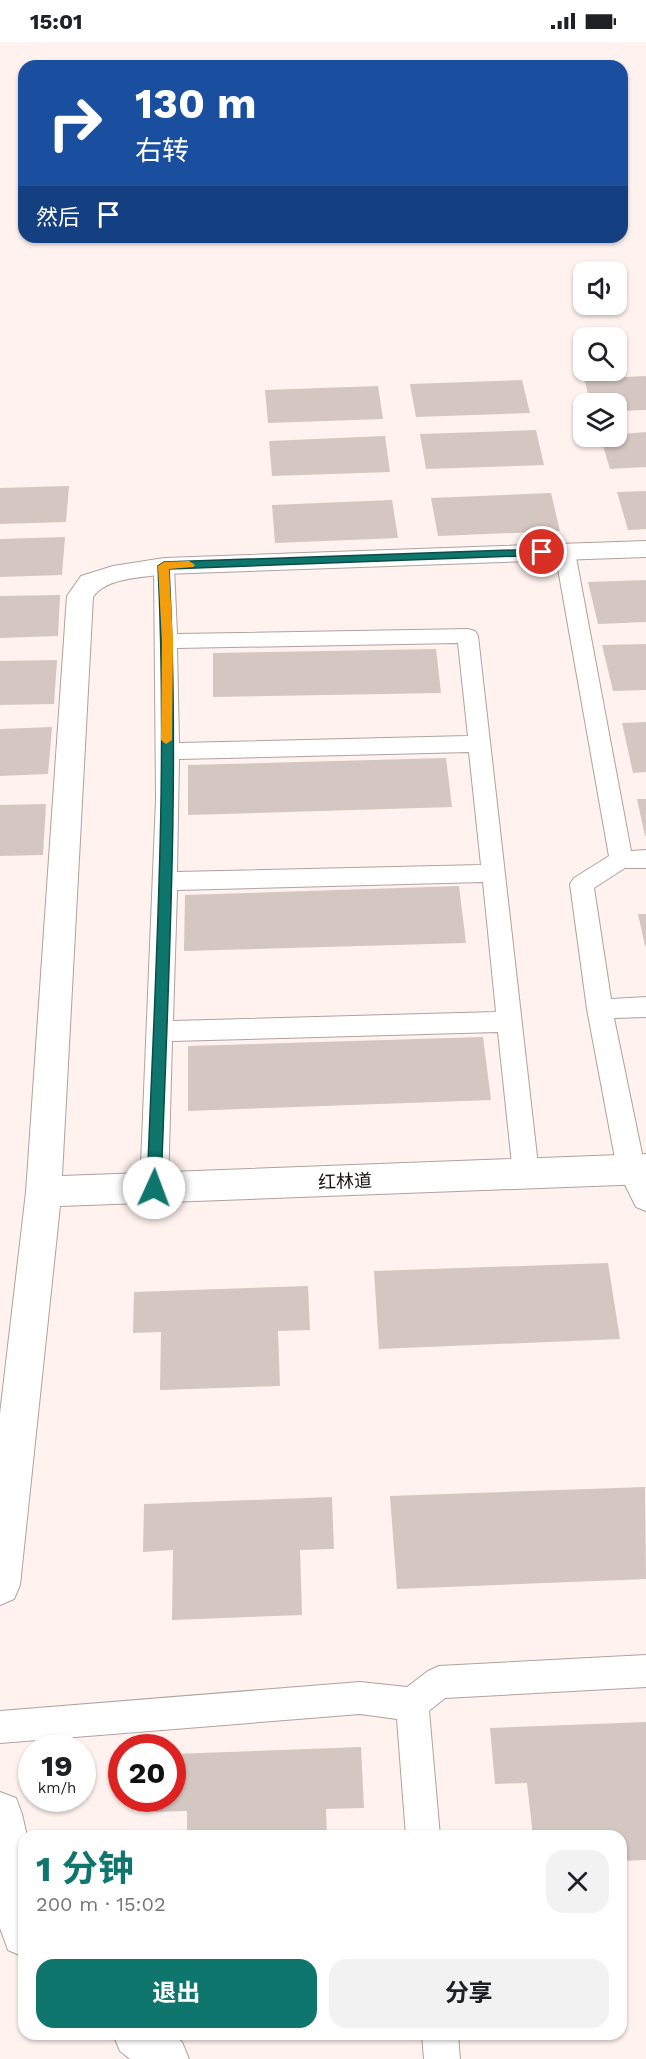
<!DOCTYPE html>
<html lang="zh">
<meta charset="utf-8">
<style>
body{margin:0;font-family:"Work Sans","Noto Sans SC",sans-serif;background:#f2f2f2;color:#202124;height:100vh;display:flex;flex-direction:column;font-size:22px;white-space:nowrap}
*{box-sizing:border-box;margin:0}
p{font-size:20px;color:#757577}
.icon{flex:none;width:33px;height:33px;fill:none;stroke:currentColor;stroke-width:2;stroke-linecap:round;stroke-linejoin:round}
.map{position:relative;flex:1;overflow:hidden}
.panel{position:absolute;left:18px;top:1788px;width:609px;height:210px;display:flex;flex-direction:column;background:#fff;border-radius:18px;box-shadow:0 2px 4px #0004}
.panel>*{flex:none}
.banner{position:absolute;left:18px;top:18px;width:610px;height:183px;border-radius:18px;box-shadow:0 2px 4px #0004;background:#1a4fa0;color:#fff;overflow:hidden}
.controls{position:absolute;left:573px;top:219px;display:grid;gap:12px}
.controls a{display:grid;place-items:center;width:54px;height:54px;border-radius:12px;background:#fff;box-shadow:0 2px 4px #0004;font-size:30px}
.speed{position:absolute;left:18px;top:1692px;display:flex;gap:12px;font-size:30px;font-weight:700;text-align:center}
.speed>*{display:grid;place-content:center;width:78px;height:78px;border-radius:50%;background:#fff;box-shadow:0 2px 4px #0004;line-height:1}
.speed small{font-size:15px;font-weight:400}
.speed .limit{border:9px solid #d22;background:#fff;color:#111}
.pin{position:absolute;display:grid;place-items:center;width:51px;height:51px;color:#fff;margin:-26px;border:3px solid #fff;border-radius:50%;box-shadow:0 2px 6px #0007}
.me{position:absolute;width:66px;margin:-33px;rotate:2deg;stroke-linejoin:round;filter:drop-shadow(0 0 4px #0008)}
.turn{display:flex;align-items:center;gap:21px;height:126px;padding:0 18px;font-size:27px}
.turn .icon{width:78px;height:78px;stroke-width:2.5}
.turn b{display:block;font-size:42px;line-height:51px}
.then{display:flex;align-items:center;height:57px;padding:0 18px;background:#0003;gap:12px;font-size:22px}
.round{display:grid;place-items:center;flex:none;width:63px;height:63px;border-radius:18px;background:#f2f2f2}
.headline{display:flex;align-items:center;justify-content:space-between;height:102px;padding:0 18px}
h1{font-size:36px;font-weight:700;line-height:45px;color:#0f766e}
.cta{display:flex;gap:12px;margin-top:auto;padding:12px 18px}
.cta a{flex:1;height:69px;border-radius:18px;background:#0f766e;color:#fff;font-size:24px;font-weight:700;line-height:69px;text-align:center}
.cta a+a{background:#f2f2f2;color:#202124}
.status{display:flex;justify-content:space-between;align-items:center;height:42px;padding:0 30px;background:#fff;direction:ltr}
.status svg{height:16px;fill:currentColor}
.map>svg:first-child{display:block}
.building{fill:#d4c6c1}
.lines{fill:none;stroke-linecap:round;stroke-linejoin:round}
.lane-casing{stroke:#b0a29e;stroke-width:2}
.street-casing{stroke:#b0a29e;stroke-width:2}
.lane{fill:#fff;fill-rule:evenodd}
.street{fill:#fff;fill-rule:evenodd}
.route{fill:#0f766e;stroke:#0a4d48;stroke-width:1.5}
.slow{fill:#f59e0b}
.labels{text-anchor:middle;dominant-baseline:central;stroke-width:4.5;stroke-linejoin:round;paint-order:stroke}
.street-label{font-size:18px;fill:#161210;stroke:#fff}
</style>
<div class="status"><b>15:01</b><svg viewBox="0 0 49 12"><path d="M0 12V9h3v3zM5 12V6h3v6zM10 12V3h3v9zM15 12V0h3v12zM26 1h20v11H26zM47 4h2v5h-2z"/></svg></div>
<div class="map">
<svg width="646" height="2017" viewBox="0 0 646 2017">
<rect width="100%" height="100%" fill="#fff2ef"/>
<g class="building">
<polygon points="646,334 646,368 616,369 616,362 591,362 584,337"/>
<polygon points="522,338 530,371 416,375 410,342"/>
<polygon points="378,344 383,377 268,381 265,348"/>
<polygon points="536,388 544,423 426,427 420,392"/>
<polygon points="646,390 646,425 610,427 600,394"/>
<polygon points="385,394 390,430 272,434 269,399"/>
<polygon points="69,444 66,480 0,482 0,446"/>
<polygon points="646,449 646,487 628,488 617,450"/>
<polygon points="551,451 560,489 438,494 431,456"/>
<polygon points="392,458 398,496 275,501 272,463"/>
<polygon points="65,495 62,533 0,535 0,497"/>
<polygon points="646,538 646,580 598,582 588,540"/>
<polygon points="60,553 58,594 0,596 0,554"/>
<polygon points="646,602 646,648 613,649 602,603"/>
<polygon points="436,607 441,651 213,655 213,611"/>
<polygon points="57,618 54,662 0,663 0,619"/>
<polygon points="646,680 646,730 633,731 622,681"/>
<polygon points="52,685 48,732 0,734 0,687"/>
<polygon points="446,716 452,765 188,773 188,723"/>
<polygon points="637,757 646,757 646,794 645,794"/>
<polygon points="46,762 43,813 0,814 0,763"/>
<polygon points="459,844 466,901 184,909 185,853"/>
<polygon points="638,872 646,872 646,904 645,904"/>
<polygon points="483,995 491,1058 188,1069 188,1004"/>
<polygon points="608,1221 620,1297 379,1307 374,1229"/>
<polygon points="308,1244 310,1288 278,1289 280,1344 160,1348 161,1290 133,1291 134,1250"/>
<polygon points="645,1445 646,1537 397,1547 390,1454"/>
<polygon points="332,1455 334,1507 300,1508 302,1573 172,1578 173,1508 143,1510 144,1462"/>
<polygon points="646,1680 646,1818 621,1819 621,1794 533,1794 527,1741 495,1742 490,1686"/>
<polygon points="361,1705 364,1766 326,1767 327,1794 187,1794 187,1769 155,1770 155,1756 172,1756 172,1712"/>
</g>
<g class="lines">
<g class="lane-casing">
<g id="lane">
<polygon points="565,504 572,506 575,510 631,809 646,808 646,826 625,826 594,846 611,957 646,955 646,975 614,976 646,1131 646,1169 636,1165 617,1127 587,967 570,842 574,836 609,814 555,510 558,506"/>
<path d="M164,518L171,519L174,524L177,592L468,587L475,589L478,594L539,1132L535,1140L526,1143L517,1140L513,1132L498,990L172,999L168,1146L164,1154L154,1158L144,1154L140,1146L156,757L154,524L157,519ZM458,601L468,694L179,701L177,606ZM469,710L481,823L177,830L179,717ZM483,840L496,970L173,979L177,848Z"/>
<polygon points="646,1613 646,1645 445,1656 429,1669 440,1794 406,1794 397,1677 360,1672 0,1701 0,1669 360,1640 407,1645 428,1629 439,1624"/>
<polygon points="422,1992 458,1992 460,2017 424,2017"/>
</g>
</g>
<g class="street-casing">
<g id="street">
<path d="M646,499V515L164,532C142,536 107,535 93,555L62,1134L646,1112V1142L60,1164L20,1543L14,1557L0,1563V1372L26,1150L67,554L81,534L113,524L164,516Z"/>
<polygon points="0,1750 16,1756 22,1772 27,1794 24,1794 24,1915 8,1908 0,1886"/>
<polygon points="113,1992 172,1992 182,2000 189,2017 130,2017 120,2009"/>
</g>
</g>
<use href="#lane" class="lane"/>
<use href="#street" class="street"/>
</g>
<path class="route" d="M542,507L545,508V513L169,527C180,733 168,940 161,1146L159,1150L154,1152L149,1150L147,1146C155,939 168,731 158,524L164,520Z"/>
<polygon class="slow" points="189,519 195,523 193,525 169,527 173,599 172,698 166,702 161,698 162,599 158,524 164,520"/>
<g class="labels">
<g class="street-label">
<text transform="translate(345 1139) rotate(-2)">红林道</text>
</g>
</g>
</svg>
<div class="controls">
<a><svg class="icon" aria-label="sound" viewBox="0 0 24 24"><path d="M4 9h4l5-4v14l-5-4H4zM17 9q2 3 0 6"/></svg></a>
<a><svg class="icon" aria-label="search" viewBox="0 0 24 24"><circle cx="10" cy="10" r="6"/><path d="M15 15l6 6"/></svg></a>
<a><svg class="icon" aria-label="layers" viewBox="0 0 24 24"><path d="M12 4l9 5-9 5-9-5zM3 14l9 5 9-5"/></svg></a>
</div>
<div class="speed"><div>19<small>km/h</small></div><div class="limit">20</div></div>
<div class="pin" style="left:542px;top:510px;background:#d93025"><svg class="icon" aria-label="arrive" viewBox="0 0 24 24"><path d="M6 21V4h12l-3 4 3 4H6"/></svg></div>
<svg class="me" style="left:154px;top:1146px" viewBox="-20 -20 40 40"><circle r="19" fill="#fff"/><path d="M0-13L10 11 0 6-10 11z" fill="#0f766e"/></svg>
<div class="banner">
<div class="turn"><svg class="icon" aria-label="right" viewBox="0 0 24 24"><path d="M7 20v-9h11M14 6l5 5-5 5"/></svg><div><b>130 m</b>右转</div></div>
<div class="then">然后<svg class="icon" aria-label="arrive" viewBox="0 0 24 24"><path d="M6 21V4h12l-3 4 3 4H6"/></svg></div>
</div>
<section class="panel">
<div class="headline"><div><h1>1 分钟</h1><p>200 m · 15:02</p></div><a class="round"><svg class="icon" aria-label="close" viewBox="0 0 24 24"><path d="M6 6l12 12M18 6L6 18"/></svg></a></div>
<div class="cta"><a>退出</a><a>分享</a></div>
</section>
</div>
